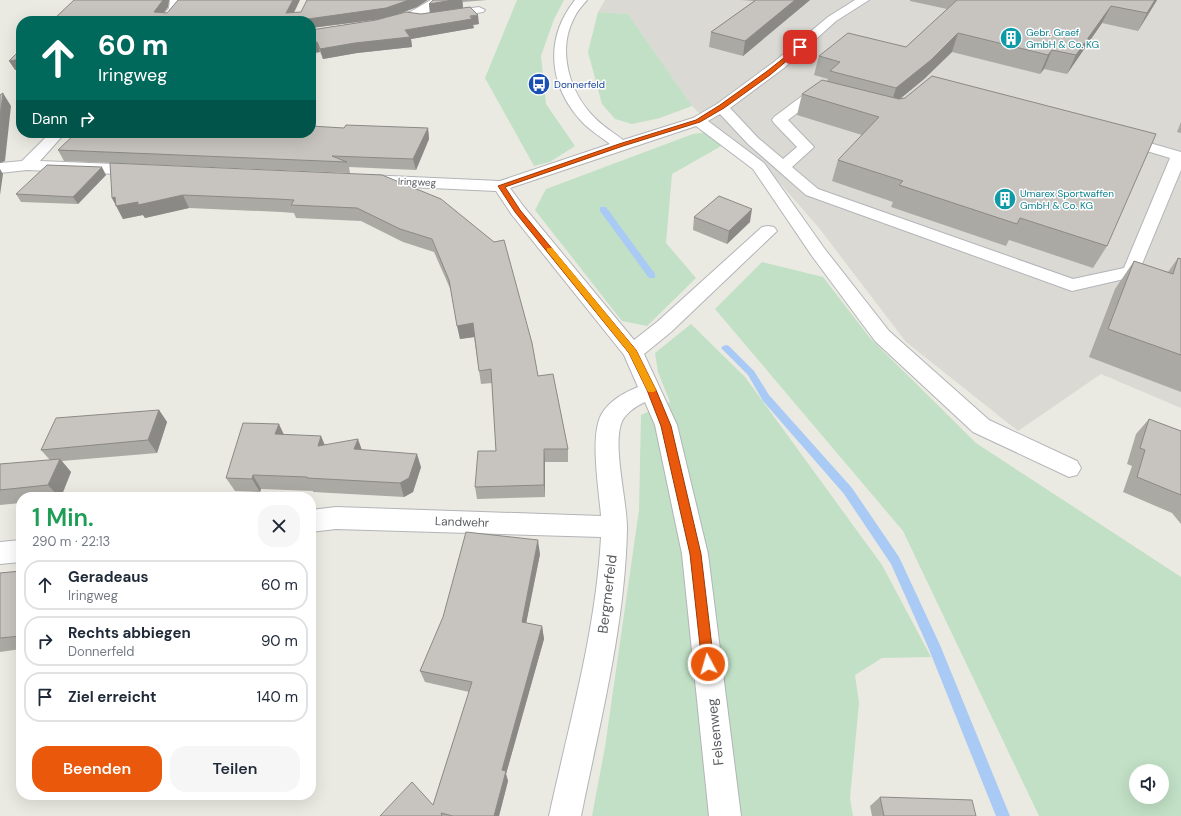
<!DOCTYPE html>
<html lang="de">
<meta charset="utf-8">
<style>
body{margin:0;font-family:"DM Sans",sans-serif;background:#f6f6f7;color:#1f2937;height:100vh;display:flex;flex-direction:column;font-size:15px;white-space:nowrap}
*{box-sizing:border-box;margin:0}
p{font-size:13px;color:#747a83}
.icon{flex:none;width:22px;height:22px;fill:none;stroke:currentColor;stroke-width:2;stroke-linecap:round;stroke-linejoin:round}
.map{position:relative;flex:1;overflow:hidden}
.sheet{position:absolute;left:16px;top:492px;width:300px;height:308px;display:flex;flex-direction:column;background:#fff;border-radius:16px;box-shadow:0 4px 16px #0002}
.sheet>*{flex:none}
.guide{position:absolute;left:16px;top:16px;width:300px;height:122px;border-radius:16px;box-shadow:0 4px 16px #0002;background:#00695c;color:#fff;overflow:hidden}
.controls{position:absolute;left:1129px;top:764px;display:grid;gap:8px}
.controls a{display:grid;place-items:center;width:40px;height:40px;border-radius:50%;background:#fff;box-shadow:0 4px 16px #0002;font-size:20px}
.pin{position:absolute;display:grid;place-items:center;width:34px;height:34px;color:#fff;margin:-17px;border-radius:8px;box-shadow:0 2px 6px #0006}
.me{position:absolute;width:44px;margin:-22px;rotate:354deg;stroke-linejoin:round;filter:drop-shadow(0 0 3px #0008)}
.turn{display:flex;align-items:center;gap:14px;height:84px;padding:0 16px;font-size:18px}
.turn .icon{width:52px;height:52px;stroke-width:2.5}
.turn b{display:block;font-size:28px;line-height:34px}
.then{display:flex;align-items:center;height:38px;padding:0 16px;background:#0003;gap:8px;font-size:15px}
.round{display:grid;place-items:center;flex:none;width:42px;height:42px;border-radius:16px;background:#f6f6f7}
.summary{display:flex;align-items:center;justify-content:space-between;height:68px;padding:0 16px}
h1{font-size:24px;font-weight:600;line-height:30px;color:#1e9e55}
.primary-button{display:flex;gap:8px;margin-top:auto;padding:8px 16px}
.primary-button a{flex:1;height:46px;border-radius:16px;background:#ea580c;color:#fff;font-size:16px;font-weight:600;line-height:46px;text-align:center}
.primary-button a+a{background:#f6f6f7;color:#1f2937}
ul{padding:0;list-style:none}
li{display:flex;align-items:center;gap:12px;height:50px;margin:0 8px 6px;padding:0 8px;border:2px solid #e0e1e3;border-radius:16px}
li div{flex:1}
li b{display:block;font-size:15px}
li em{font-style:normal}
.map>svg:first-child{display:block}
.industrial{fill:#dad9d4}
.green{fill:#c1e0c5;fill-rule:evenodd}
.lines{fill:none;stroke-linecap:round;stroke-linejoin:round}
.stream{fill:#a9caf4;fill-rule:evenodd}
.minor-casing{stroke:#b2b4b8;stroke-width:2}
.minor{fill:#fff;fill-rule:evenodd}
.wall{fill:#aba9a4}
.shaded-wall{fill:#8b8986}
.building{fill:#c7c4bf;stroke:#8b8986}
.route{fill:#ea580c;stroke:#983908}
.slow{fill:#f59e0b}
.labels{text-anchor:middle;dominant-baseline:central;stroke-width:3;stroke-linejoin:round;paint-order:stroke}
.far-culture-label{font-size:10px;fill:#0d838f;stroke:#fff;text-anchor:start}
.far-transit-label{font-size:10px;fill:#164399;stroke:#fff;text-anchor:start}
.far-street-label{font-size:10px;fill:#5a5d61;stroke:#fff}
.street-label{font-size:12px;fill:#5a5d61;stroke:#fff}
.near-street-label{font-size:14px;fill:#5a5d61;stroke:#fff}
</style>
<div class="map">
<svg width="1181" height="816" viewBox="0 0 1181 816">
<rect width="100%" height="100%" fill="#ebeae2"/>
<polygon class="industrial" points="605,0 1181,0 1181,408 1101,374 1018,431 906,342 819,228 764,165 713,127 692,106 628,14 598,12"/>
<g class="green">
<polygon points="517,0 564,0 554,19 541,56 546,104 575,146 550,162 534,166 485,78"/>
<polygon points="598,12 628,14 692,106 660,118 632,124 615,119 602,104 588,52"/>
<polygon points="707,132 723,145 672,174 666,243 696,278 647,326 622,321 535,210 546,189 693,134"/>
<path d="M762,262L823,277L870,338L976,443L1181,577V816H1039L903,531L715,309ZM1136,771H1162V797H1136Z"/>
<polygon points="691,324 745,377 882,565 931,657 882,658 855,675 859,703 850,798 853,816 592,816 605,747 639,510 641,415 670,402 658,372 655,353"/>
</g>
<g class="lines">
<g class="stream">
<polygon points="600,207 606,207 655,274 655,278 649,278 600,211"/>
<polygon points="726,345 729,346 754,371 769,395 852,488 899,557 940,645 1010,816 996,816 928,647 891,564 844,494 763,401 748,375 721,348 723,346"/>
</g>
<g class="minor-casing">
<g id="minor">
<polygon points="170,0 182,0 181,8 171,21 159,21 169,8"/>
<path d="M431,0H443C431,17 407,21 388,24L382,21L384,19L410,12Z"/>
<path d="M575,0H587C582,6 577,11 574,18C557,50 569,92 594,117C602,126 613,132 623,140L693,118L717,104L774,62L828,17L855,0H869L836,21L784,68L730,108L758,138L783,159L797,147L774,123L772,120L774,117L810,90C817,89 828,90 832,96L830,99L825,100L817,98L788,120L814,147L792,167L818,189L1073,279L1124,268L1170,158L1117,142L1115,139L1117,136L1122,135L1181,152V170L1137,276L1072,291L806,195L748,144L720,114L708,121L764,163L824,248L889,331L989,420L1077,461L1081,468L1077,475L1069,477L973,432L875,341L812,256L753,169L696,126L510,188L524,207L634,340L657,322L762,227L768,226L774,227L777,231L671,332L644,354L677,425L708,554L741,816H709L682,554L655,425L645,402C636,406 624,414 621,424C613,449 627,500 627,529C625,626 600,722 581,816H549C569,724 596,631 601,537L336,529L311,532V510L336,507L601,516C599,490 591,444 599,420C605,403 623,393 638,387L624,355L512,215L496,191L367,185L361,183L359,180L361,177L367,175L500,181L610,144C602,138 593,132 585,125C549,89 543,40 575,0Z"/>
<polygon points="479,7 485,10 483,12 445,18 439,15 445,12"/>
<polygon points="50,133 65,133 40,161 139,165 145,167 147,170 145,173 139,175 27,170 0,173 0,163 22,161"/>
<polygon points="21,540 21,562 0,564 0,542"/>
</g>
</g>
<use href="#minor" class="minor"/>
</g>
<g class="wall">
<polygon points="74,0 169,0 168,7 164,13 294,13 417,7 395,15 421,14 430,13 429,4 433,0 487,0 463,2 463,8 479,24 473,25 474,28 411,39 412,47 357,53 323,59 311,30 376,20 382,19 311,28 311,21 52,21"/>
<polygon points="741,0 810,0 743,56 709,47 711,32 754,1"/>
<polygon points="910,0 1157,0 1138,31 1102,23 1067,74 1044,69 1040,74 952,52 924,79 900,99 1107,246 1093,268 1009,240 1006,246 891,207 893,202 832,181 838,160 862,135 797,115 802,94 827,81 828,79 814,75 819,56 906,47 947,9 910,1"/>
<polygon points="1181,122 1181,133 1177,132"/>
<polygon points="344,128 428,128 429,139 416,170 349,167 350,173 64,161 58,150"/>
<polygon points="106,175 78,204 21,202 16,194"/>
<polygon points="382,175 538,376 568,449 568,462 545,462 545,497 477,499 475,487 496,451 492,383 481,384 474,337 460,339 452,293 434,252 403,242 361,221 296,218 294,213 281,212 189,208 145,218 143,215 123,219 112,198"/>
<polygon points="694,217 750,222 727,244 693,230"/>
<polygon points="1178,258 1181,259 1181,392 1089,357 1115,289 1134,261 1168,272"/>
<polygon points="159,410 167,422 157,453 62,461 71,472 61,497 21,497 21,503 0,505 0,464 50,460 41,450"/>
<polygon points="1149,419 1181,431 1181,524 1172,513 1123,492 1132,466 1127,464 1136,434"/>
<polygon points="284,435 325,445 362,450 421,467 413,492 404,497 313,492 313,491 261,489 260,492 235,491 226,478"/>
<polygon points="540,554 526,623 542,626 544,639 506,774 508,781 499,816 380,816 433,805 469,692 425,682 420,671"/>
<polygon points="21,571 21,649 0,652 0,573"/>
<polygon points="880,797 976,816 872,816 870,806"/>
</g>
<g class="shaded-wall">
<polygon points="163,0 169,0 168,7 157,21 154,12"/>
<polygon points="293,0 300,0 290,21 286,13"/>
<polygon points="409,0 428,0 417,7 388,18 311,28 311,21 308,21 308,19"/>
<polygon points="453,0 462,0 463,8 430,13 429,4"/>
<polygon points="795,0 810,0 743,56 745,41"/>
<polygon points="1155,0 1157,0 1138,31 1147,13"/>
<polygon points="1111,6 1102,23 1067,74 1076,55"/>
<polygon points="478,15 479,24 473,25 474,28 411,39 412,47 357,53 323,59 320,49"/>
<polygon points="958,33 952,52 924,79 890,107 896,88"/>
<polygon points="317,42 320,52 311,54 311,43"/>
<polygon points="1052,50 1044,69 1040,74 1048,55"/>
<polygon points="21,59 21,70 15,70 9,61"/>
<polygon points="3,93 11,106 5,161 0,163 0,116"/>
<polygon points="428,128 429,139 416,170 413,159"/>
<polygon points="102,167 106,175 78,204 73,197"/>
<polygon points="0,169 3,174 0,195"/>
<polygon points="183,195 189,208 145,218 143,215 123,219 112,198 115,197 138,202"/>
<polygon points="752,209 750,222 727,244 729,231"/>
<polygon points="473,323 475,337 460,339 457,326"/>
<polygon points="159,410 167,422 157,453 148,440"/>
<polygon points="279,424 286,439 275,434"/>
<polygon points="321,436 327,450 318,446"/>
<polygon points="358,439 363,453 354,449"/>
<polygon points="544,449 545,462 545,497 544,485"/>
<polygon points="417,454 421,467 413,492 404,497 400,483"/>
<polygon points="60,459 71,472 61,497 59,497 48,485"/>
<polygon points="253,475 261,489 260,492 252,479"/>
<polygon points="538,540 540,554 524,634 522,622"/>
<polygon points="542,626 544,639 506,774 508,781 499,816 494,816 502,770"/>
</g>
<g class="building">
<polygon points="74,0 163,0 154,12 167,13 178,0 293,0 286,13 301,12 307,0 409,0 386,8 308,19 308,21 52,21"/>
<polygon points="433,0 453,0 429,4"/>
<polygon points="756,0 795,0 745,41 711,32"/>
<polygon points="957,0 1155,0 1147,13 1111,6 1076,55 1052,50 1048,55 958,33 931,60 896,88 830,71 840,62 819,56 848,33 906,47"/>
<polygon points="470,7 478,15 470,16 472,19 405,30 410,37 355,43 320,49 317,42 311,43 311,30 376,20 406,12 421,14"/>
<polygon points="21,49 21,59 9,61"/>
<polygon points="932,76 1156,134 1107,246 1020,218 1017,224 899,185 903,181 838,160 879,117 802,94 822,80 899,99 905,98"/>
<polygon points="3,93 0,116 0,95"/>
<polygon points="346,125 428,128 413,159 332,156 347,162 58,150 76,133 311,133 311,126 344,128"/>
<polygon points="110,163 382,175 441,199 494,242 504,240 532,343 538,376 553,374 568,449 544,449 544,485 475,487 478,451 496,451 491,369 479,371 473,323 457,326 449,280 432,239 400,229 357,208 291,205 294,200 277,199 183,195 138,205 138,202 116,206 115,197 112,198"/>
<polygon points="47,165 102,167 73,197 16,194"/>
<polygon points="719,196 752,209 729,231 694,217"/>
<polygon points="1178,258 1181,259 1181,355 1108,329 1134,261 1173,274"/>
<polygon points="159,410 148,440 41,450 56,418"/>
<polygon points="1149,419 1181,431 1181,495 1137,477 1145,450 1140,448"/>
<polygon points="243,423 279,424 275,434 321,436 318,446 358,439 354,449 417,454 409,478 400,483 307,478 307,477 253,475 252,479 226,478"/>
<polygon points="60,459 48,485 0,490 0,464"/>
<polygon points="466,532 538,540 522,622 542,626 502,770 506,771 494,816 453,816 441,813 442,815 441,816 380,816 412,782 433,805 472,682 420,671 443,617"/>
<polygon points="21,571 21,636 0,638 0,573"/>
<polygon points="880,797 972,800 976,816 884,816"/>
</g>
<polygon class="route" points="799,46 803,47 770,75 724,108 700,122 623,146 505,187 520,210 636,350 656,390 671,426 701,554 714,664 712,669 708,670 704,669 702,664 690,554 661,426 647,390 629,353 515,212 498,186 619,144 696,120 720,105 766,72"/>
<polygon class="slow" points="547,248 552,248 636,350 656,390 654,392 648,392 629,353 547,251"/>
<defs>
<g id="building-disc" transform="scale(1.15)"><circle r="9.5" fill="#0f9aa8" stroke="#fff"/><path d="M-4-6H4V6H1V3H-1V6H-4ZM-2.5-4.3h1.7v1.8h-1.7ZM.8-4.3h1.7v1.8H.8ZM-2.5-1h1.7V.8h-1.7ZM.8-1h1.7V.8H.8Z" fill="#fff"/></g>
<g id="bus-disc" transform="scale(1.15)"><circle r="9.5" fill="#1a4fb4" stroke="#fff"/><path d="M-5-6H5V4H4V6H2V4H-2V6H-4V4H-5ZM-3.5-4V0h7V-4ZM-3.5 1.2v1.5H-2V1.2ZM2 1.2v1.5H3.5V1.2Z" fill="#fff"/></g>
</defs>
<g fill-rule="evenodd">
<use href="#building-disc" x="1011" y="38"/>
<use href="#bus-disc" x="539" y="84"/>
<use href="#building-disc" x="1005" y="199"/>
</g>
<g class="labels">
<g class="far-culture-label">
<text x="1026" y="32">Gebr. Graef<tspan x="1026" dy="12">GmbH &amp; Co. KG</tspan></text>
<text x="1020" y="193">Umarex Sportwaffen<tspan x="1020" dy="12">GmbH &amp; Co. KG</tspan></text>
</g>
<g class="far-transit-label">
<text x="554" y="84">Donnerfeld</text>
</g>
<g class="far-street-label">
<text transform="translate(417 182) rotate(2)">Iringweg</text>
</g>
<g class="street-label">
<text transform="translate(462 522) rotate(2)">Landwehr</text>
</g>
<g class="near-street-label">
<text transform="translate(607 594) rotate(-83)">Bergmerfeld</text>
<text transform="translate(715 732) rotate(-96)">Felsenweg</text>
</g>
</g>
</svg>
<div class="controls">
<a><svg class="icon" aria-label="sound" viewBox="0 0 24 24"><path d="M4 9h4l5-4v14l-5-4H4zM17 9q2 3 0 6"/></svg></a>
</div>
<div class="pin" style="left:800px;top:47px;background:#d93025"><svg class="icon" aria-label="arrive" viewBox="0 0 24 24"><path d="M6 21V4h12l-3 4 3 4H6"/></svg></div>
<svg class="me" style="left:708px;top:664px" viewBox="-20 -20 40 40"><circle r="17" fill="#ea580c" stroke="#fff" stroke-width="3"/><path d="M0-11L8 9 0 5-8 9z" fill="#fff"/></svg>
<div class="guide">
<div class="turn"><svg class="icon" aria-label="ahead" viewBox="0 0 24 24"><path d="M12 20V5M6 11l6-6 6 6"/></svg><div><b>60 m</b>Iringweg</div></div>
<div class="then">Dann<svg class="icon" aria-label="right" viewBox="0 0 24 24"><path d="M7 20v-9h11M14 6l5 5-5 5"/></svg></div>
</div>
<section class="sheet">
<div class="summary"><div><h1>1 Min.</h1><p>290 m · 22:13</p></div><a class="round"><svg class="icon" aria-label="close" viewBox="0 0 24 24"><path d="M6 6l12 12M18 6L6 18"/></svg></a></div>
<ul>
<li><svg class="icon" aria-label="ahead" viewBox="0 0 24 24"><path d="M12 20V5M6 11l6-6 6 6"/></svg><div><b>Geradeaus</b><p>Iringweg</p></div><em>60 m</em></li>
<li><svg class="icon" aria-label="right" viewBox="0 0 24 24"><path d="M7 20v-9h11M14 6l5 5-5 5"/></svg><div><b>Rechts abbiegen</b><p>Donnerfeld</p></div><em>90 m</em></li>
<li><svg class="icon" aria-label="arrive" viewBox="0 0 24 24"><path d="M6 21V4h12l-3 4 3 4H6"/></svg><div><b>Ziel erreicht</b></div><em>140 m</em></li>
</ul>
<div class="primary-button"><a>Beenden</a><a>Teilen</a></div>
</section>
</div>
